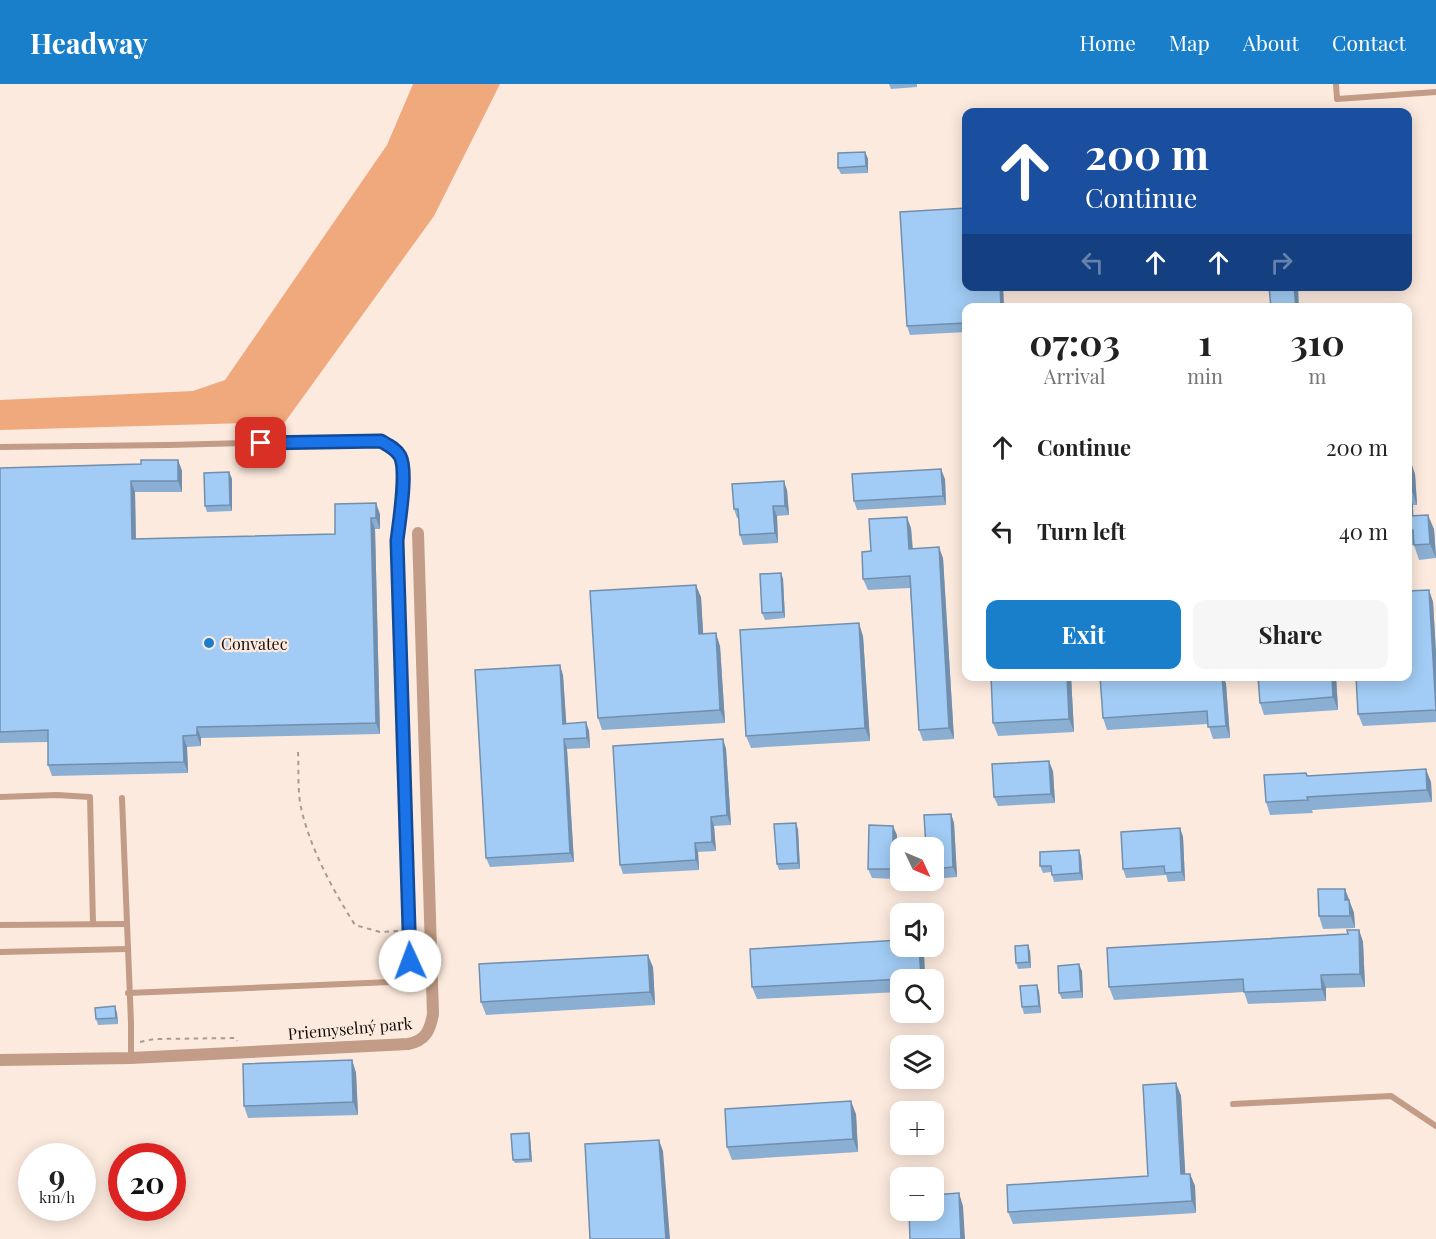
<!DOCTYPE html>
<meta charset="utf-8">
<style>
body{margin:0;font-family:"Playfair Display",serif;background:#f6f6f6;color:#222;height:100vh;display:flex;flex-direction:column;font-size:22px;white-space:nowrap}
*{box-sizing:border-box;margin:0}
p{font-size:20px;color:#767676}
.icon{flex:none;width:33px;height:33px;fill:none;stroke:currentColor;stroke-width:2;stroke-linecap:round;stroke-linejoin:round}
.map{position:relative;flex:1;overflow:hidden}
.sheet{position:absolute;left:962px;top:219px;width:450px;height:378px;display:flex;flex-direction:column;background:#fff;border-radius:12px;box-shadow:0 3px 15px #0003}
.sheet>*{flex:none}
.guide{position:absolute;left:962px;top:24px;width:450px;height:183px;border-radius:12px;box-shadow:0 3px 15px #0003;background:#1a4fa0;color:#fff;overflow:hidden}
.needle{width:39px;rotate:134deg}
.fabs{position:absolute;left:890px;top:753px;display:grid;gap:12px}
.fabs a{display:grid;place-items:center;width:54px;height:54px;border-radius:12px;background:#fff;box-shadow:0 3px 15px #0003;font-size:30px}
.speed{position:absolute;left:18px;top:1059px;display:flex;gap:12px;font-size:30px;font-weight:700;text-align:center}
.speed>*{display:grid;place-content:center;width:78px;height:78px;border-radius:50%;background:#fff;box-shadow:0 3px 15px #0003;line-height:1}
.speed small{font-size:15px;font-weight:400}
.speed .limit{border:9px solid #d22;background:#fff;color:#111}
.pin{position:absolute;display:grid;place-items:center;width:51px;height:51px;color:#fff;margin:-26px;border-radius:12px;box-shadow:0 3px 9px #0006}
.me{position:absolute;width:66px;margin:-33px;rotate:358deg;stroke-linejoin:round;filter:drop-shadow(0 0 4px #0008)}
.turn{display:flex;align-items:center;gap:21px;height:126px;padding:0 24px;font-size:27px}
.turn .icon{width:78px;height:78px;stroke-width:2.5}
.turn b{display:block;font-size:42px;line-height:51px}
.lanes{display:flex;align-items:center;height:57px;padding:0 24px;background:#0003;justify-content:center;gap:30px;direction:ltr}
.lanes .off{opacity:.35}
.eta{display:flex;justify-content:space-evenly;align-items:center;height:102px;text-align:center}
.eta b{font-size:36px;font-weight:700;line-height:42px}
.button{display:flex;gap:12px;margin-top:auto;padding:12px 24px}
.button a{flex:1;height:69px;border-radius:12px;background:#1a7fca;color:#fff;font-size:24px;font-weight:700;line-height:69px;text-align:center}
.button a+a{background:#f6f6f6;color:#222}
ul{padding:0;list-style:none}
li{display:flex;align-items:center;gap:18px;height:84px;padding:0 24px}
li div{flex:1}
li b{display:block;font-size:22px}
li em{font-style:normal}
header{display:flex;align-items:center;gap:36px;box-sizing:border-box;height:84px;padding:0 30px;background:#1a7fca;color:#fff}
header strong{font-size:28px}
nav{display:flex;gap:33px;margin-inline-start:auto;font-size:21px}
.map>svg:first-child{display:block}
.green{fill:#f0a97d}
.lines{fill:none;stroke-linecap:round;stroke-linejoin:round}
.path{stroke:#a99b92;stroke-width:2;stroke-dasharray:4.5 4.5;stroke-linecap:butt}
.lane{stroke:#c29c86;stroke-width:6}
.street{stroke:#c29c86;stroke-width:12}
.wall{fill:#8bafd3}
.shaded-wall{fill:#718fac}
.building{fill:#a2ccf5;stroke:#718fac;stroke-width:1.5}
.route-casing{stroke:#114b97;stroke-width:15}
.route{stroke:#1a73e8;stroke-width:10}
.poi-dot{fill:#1a7fca;stroke:#fdeade;stroke-width:2}
.labels{text-anchor:middle;dominant-baseline:central;stroke-width:4.5;stroke-linejoin:round;paint-order:stroke}
.poi-label{font-size:16px;fill:#130d09;stroke:#fdeade;text-anchor:start}
.street-label{font-size:16px;fill:#130d09;stroke:#fdeade}
</style>
<header>
<strong>Headway</strong>
<nav><a>Home</a><a>Map</a><a>About</a><a>Contact</a></nav>
</header>
<div class="map">
<svg width="1436" height="1155" viewBox="0 0 1436 1155">
<rect width="100%" height="100%" fill="#fdeade"/>
<polygon class="green" points="413,0 500,0 434,132 285,338 0,346 0,316 193,307 225,296 387,61"/>
<g class="lines">
<g class="path">
<path d="M298,668C299,687 297,709 302,728C312,768 333,806 355,841L380,848L400,847"/>
<polyline points="140,958 154,955 236,954 237,957"/>
</g>
<g class="lane">
<polyline points="1336,0 1337,15 1436,8"/>
<path d="M0,363L168,361L354,356L381,357L391,362L400,372L403,401L397,457L409,877C406,888 401,893 391,898L128,909"/>
<polyline points="0,713 57,711 90,713 93,840"/>
<polyline points="122,714 131,939 131,974"/>
<polyline points="0,841 126,840"/>
<polyline points="0,868 127,865"/>
<polyline points="1233,1020 1391,1012 1436,1042"/>
</g>
<path class="street" d="M0,976L131,974L408,960C425,957 430,947 433,930L418,449"/>
</g>
<g class="wall">
<polygon points="889,0 917,0 917,3 891,5"/>
<polygon points="865,68 868,75 868,89 841,90 838,84"/>
<polygon points="966,202 1003,202 1004,224 966,224 966,248 910,251 907,242"/>
<polygon points="1407,375 1415,390 1417,421 1413,421 1413,432 1434,445 1436,474 1419,476 1414,461 1407,461"/>
<polygon points="178,376 182,387 182,408 135,408 136,455 335,450 380,430 380,445 375,445 380,650 201,654 201,662 187,663 188,689 52,692 48,681 48,658 0,659 0,384 141,380"/>
<polygon points="229,388 232,395 232,427 207,428 205,422"/>
<polygon points="945,395 946,421 857,426 854,417"/>
<polygon points="787,406 789,431 777,432 778,459 743,461 740,451 739,434 737,434 734,425"/>
<polygon points="911,444 913,464 943,474 954,655 923,657 919,646 910,504 868,506 863,495 871,467"/>
<polygon points="781,489 783,495 785,534 765,536 762,529"/>
<polygon points="1429,506 1433,518 1436,568 1436,638 1363,642 1358,630"/>
<polygon points="701,513 703,550 720,562 725,639 602,646 598,634"/>
<polygon points="863,552 870,657 751,664 746,652"/>
<polygon points="563,591 566,640 586,638 589,647 590,664 567,665 574,778 490,783 486,774"/>
<polygon points="991,592 1071,592 1074,648 998,652 993,639"/>
<polygon points="1100,592 1223,592 1226,600 1230,654 1213,655 1208,640 1107,646 1103,634"/>
<polygon points="1258,592 1336,592 1338,626 1264,631 1260,619"/>
<polygon points="723,655 726,665 731,741 714,742 716,767 698,768 699,786 623,790 620,781"/>
<polygon points="1053,687 1055,719 998,722 994,713"/>
<polygon points="1306,689 1308,692 1431,698 1432,718 1312,726 1313,729 1270,731 1266,718"/>
<polygon points="951,730 954,739 957,793 933,795 933,764"/>
<polygon points="1180,744 1183,753 1185,797 1168,798 1166,791 1126,794 1123,785"/>
<polygon points="798,745 800,785 779,786 777,780"/>
<polygon points="897,751 896,795 872,794 868,785"/>
<polygon points="1081,772 1083,796 1054,798 1051,788 1043,789 1040,782"/>
<polygon points="1345,805 1354,829 1355,844 1323,845 1319,832"/>
<polygon points="1359,846 1363,858 1365,903 1326,904 1326,917 1248,920 1244,908 1114,916 1109,903 1348,850"/>
<polygon points="1030,867 1031,884 1018,885 1016,879"/>
<polygon points="924,868 925,896 900,896 900,908 757,915 752,903"/>
<polygon points="653,883 655,921 486,931 481,918"/>
<polygon points="1082,887 1083,914 1062,915 1059,909"/>
<polygon points="1039,907 1041,929 1024,930 1022,923"/>
<polygon points="117,929 118,940 98,941 96,935"/>
<polygon points="352,976 356,989 358,1031 248,1034 244,1022"/>
<polygon points="1176,999 1181,1012 1185,1090 1190,1090 1195,1102 1196,1129 1013,1140 1008,1128 1148,1092"/>
<polygon points="856,1030 858,1068 732,1076 727,1063"/>
<polygon points="529,1049 530,1052 532,1078 515,1079 513,1076"/>
</g>
<g class="shaded-wall">
<polygon points="865,68 868,75 868,89 866,82"/>
<polygon points="1000,202 1003,202 1004,224 1001,224"/>
<polygon points="1294,202 1298,202 1299,224 1296,224"/>
<polygon points="1410,375 1415,390 1417,421 1412,407"/>
<polygon points="178,376 182,387 182,408 178,397"/>
<polygon points="941,385 945,395 946,421 943,412"/>
<polygon points="229,388 232,395 232,427 230,421"/>
<polygon points="131,397 135,408 136,466 132,455"/>
<polygon points="784,397 787,406 789,431 785,422"/>
<polygon points="1407,407 1413,421 1414,447 1408,432"/>
<polygon points="376,419 380,430 380,445 376,434"/>
<polygon points="773,422 777,432 778,459 775,449"/>
<polygon points="1428,431 1434,445 1436,474 1430,460"/>
<polygon points="907,433 911,444 913,476 909,465"/>
<polygon points="371,434 375,445 380,650 376,639"/>
<polygon points="939,463 943,474 954,655 949,644"/>
<polygon points="781,489 783,495 785,534 783,528"/>
<polygon points="696,501 701,513 704,563 699,550"/>
<polygon points="1429,506 1433,518 1436,568 1436,627"/>
<polygon points="859,539 863,552 870,657 865,644"/>
<polygon points="716,549 720,562 725,639 720,626"/>
<polygon points="560,581 563,591 567,649 563,640"/>
<polygon points="1067,592 1071,592 1074,648 1069,635"/>
<polygon points="1222,592 1223,592 1226,600 1230,654 1226,642"/>
<polygon points="1332,592 1336,592 1338,626 1333,613"/>
<polygon points="586,638 589,647 590,664 587,654"/>
<polygon points="197,643 201,654 201,662 197,651"/>
<polygon points="183,652 187,663 188,689 184,678"/>
<polygon points="564,655 567,665 574,778 570,769"/>
<polygon points="723,655 726,665 731,741 727,731"/>
<polygon points="1049,677 1053,687 1055,719 1051,710"/>
<polygon points="1426,685 1431,698 1432,718 1427,706"/>
<polygon points="951,730 954,739 957,793 953,783"/>
<polygon points="711,733 714,742 716,767 712,758"/>
<polygon points="796,739 798,745 800,785 798,779"/>
<polygon points="893,742 897,751 896,795 893,785"/>
<polygon points="1180,744 1183,753 1185,797 1182,788"/>
<polygon points="695,759 698,768 699,786 696,776"/>
<polygon points="1079,766 1081,772 1083,796 1080,789"/>
<polygon points="1345,805 1354,829 1355,844 1345,816"/>
<polygon points="1359,846 1363,858 1365,903 1360,890"/>
<polygon points="1028,861 1030,867 1031,884 1029,878"/>
<polygon points="919,862 922,862 924,868 925,896 922,896 921,894"/>
<polygon points="648,871 653,883 655,921 650,908"/>
<polygon points="1079,880 1082,887 1083,914 1081,907"/>
<polygon points="1321,891 1326,904 1326,917 1322,905"/>
<polygon points="1037,901 1039,907 1041,929 1039,922"/>
<polygon points="115,922 117,929 118,940 116,934"/>
<polygon points="352,976 356,989 358,1031 353,1018"/>
<polygon points="1176,999 1181,1012 1186,1102 1181,1090"/>
<polygon points="851,1017 856,1030 858,1068 853,1055"/>
<polygon points="529,1049 530,1052 532,1078 530,1075"/>
<polygon points="659,1056 663,1067 670,1155 666,1155"/>
<polygon points="1190,1090 1195,1102 1196,1129 1192,1117"/>
<polygon points="959,1109 963,1122 965,1155 961,1155"/>
</g>
<g class="building">
<polygon points="865,68 866,82 838,84 838,69"/>
<polygon points="966,124 966,202 1000,202 1001,224 966,224 966,239 907,242 900,128"/>
<polygon points="1269,202 1294,202 1296,224 1271,224"/>
<polygon points="1407,375 1410,375 1412,407 1407,407 1408,432 1428,431 1430,460 1414,461 1413,446 1407,446"/>
<polygon points="141,376 178,376 178,397 131,397 132,455 335,450 335,420 376,419 376,434 371,434 376,639 197,643 197,651 183,652 184,678 48,681 48,646 0,648 0,384 141,380"/>
<polygon points="941,385 943,412 854,417 852,390"/>
<polygon points="229,388 230,421 205,422 204,389"/>
<polygon points="784,397 785,422 773,422 775,449 740,451 738,425 734,425 732,400"/>
<polygon points="907,433 909,465 939,463 949,644 919,646 910,492 863,495 862,468 871,467 869,435"/>
<polygon points="781,489 783,528 762,529 760,490"/>
<polygon points="696,501 699,550 716,549 720,626 598,634 590,507"/>
<polygon points="1429,506 1436,626 1358,630 1356,592 1407,592 1407,507"/>
<polygon points="859,539 865,644 746,652 740,546"/>
<polygon points="560,581 563,640 586,638 587,654 564,655 570,769 486,774 475,586"/>
<polygon points="991,592 1067,592 1069,635 993,639"/>
<polygon points="1100,592 1222,592 1226,642 1208,643 1207,627 1103,634"/>
<polygon points="1258,592 1332,592 1333,613 1260,619"/>
<polygon points="723,655 727,731 711,733 712,758 695,759 696,776 620,781 613,662"/>
<polygon points="1049,677 1051,710 994,713 992,680"/>
<polygon points="1426,685 1427,706 1307,713 1308,716 1266,718 1264,691 1306,689 1307,692"/>
<polygon points="951,730 953,783 933,785 933,764 926,764 924,731"/>
<polygon points="796,739 798,779 777,780 774,740"/>
<polygon points="869,741 893,742 893,785 868,785"/>
<polygon points="1180,744 1182,788 1165,789 1164,782 1123,785 1121,748"/>
<polygon points="1079,766 1080,789 1052,791 1051,782 1040,782 1040,768"/>
<polygon points="1318,805 1345,805 1345,816 1349,816 1350,832 1319,832"/>
<polygon points="1347,846 1359,846 1360,890 1321,891 1322,905 1244,908 1243,895 1109,903 1107,864 1348,850"/>
<polygon points="900,856 900,862 919,862 921,894 752,903 750,865"/>
<polygon points="1028,861 1029,878 1016,879 1015,862"/>
<polygon points="648,871 650,908 481,918 479,880"/>
<polygon points="1079,880 1081,907 1059,909 1058,882"/>
<polygon points="1037,901 1039,922 1022,923 1020,902"/>
<polygon points="115,922 116,934 96,935 95,924"/>
<polygon points="352,976 353,1018 244,1022 243,980"/>
<polygon points="1176,999 1181,1090 1190,1090 1192,1117 1008,1128 1007,1101 1148,1092 1143,1001"/>
<polygon points="851,1017 853,1055 727,1063 725,1025"/>
<polygon points="529,1049 530,1075 513,1076 511,1050"/>
<polygon points="659,1056 666,1155 590,1155 585,1060"/>
<polygon points="959,1109 961,1155 910,1155 909,1126 933,1126 933,1111"/>
</g>
<g class="lines">
<g class="route-casing">
<path id="route" d="M261,359L381,357C388,361 396,365 400,372C408,387 399,438 397,457L410,877"/>
</g>
<use href="#route" class="route"/>
</g>
<circle class="poi-dot" cx="209" cy="559" r="6"/>
<g class="labels">
<g class="poi-label">
<text x="221" y="559">Convatec</text>
</g>
<g class="street-label">
<text transform="translate(350 944) rotate(-5)">Priemyselný park</text>
</g>
</g>
</svg>
<div class="fabs">
<a><svg class="needle" viewBox="-14 -14 28 28"><path d="M0-13l5 13h-10z" fill="#e53935"/><path d="M0 13l5-13h-10z" fill="#767676"/></svg></a>
<a><svg class="icon" aria-label="sound" viewBox="0 0 24 24"><path d="M4 9h4l5-4v14l-5-4H4zM17 9q2 3 0 6"/></svg></a>
<a><svg class="icon" aria-label="search" viewBox="0 0 24 24"><circle cx="10" cy="10" r="6"/><path d="M15 15l6 6"/></svg></a>
<a><svg class="icon" aria-label="layers" viewBox="0 0 24 24"><path d="M12 4l9 5-9 5-9-5zM3 14l9 5 9-5"/></svg></a>
<a>+</a>
<a>−</a>
</div>
<div class="speed"><div>9<small>km/h</small></div><div class="limit">20</div></div>
<div class="pin" style="left:261px;top:359px;background:#d93025"><svg class="icon" aria-label="arrive" viewBox="0 0 24 24"><path d="M6 21V4h12l-3 4 3 4H6"/></svg></div>
<svg class="me" style="left:410px;top:877px" viewBox="-20 -20 40 40"><circle r="19" fill="#fff"/><path d="M0-13L10 11 0 6-10 11z" fill="#1a73e8"/></svg>
<div class="guide">
<div class="turn"><svg class="icon" aria-label="ahead" viewBox="0 0 24 24"><path d="M12 20V5M6 11l6-6 6 6"/></svg><div><b>200 m</b>Continue</div></div>
<div class="lanes"><svg class="icon off" aria-label="left" viewBox="0 0 24 24"><path d="M17 20v-9H6M10 6l-5 5 5 5"/></svg><svg class="icon" aria-label="ahead" viewBox="0 0 24 24"><path d="M12 20V5M6 11l6-6 6 6"/></svg><svg class="icon" aria-label="ahead" viewBox="0 0 24 24"><path d="M12 20V5M6 11l6-6 6 6"/></svg><svg class="icon off" aria-label="right" viewBox="0 0 24 24"><path d="M7 20v-9h11M14 6l5 5-5 5"/></svg></div>
</div>
<section class="sheet">
<div class="eta">
<div><b>07:03</b><p>Arrival</p></div>
<div><b>1</b><p>min</p></div>
<div><b>310</b><p>m</p></div>
</div>
<ul>
<li><svg class="icon" aria-label="ahead" viewBox="0 0 24 24"><path d="M12 20V5M6 11l6-6 6 6"/></svg><div><b>Continue</b></div><em>200 m</em></li>
<li><svg class="icon" aria-label="left" viewBox="0 0 24 24"><path d="M17 20v-9H6M10 6l-5 5 5 5"/></svg><div><b>Turn left</b></div><em>40 m</em></li>
</ul>
<div class="button"><a>Exit</a><a>Share</a></div>
</section>
</div>
